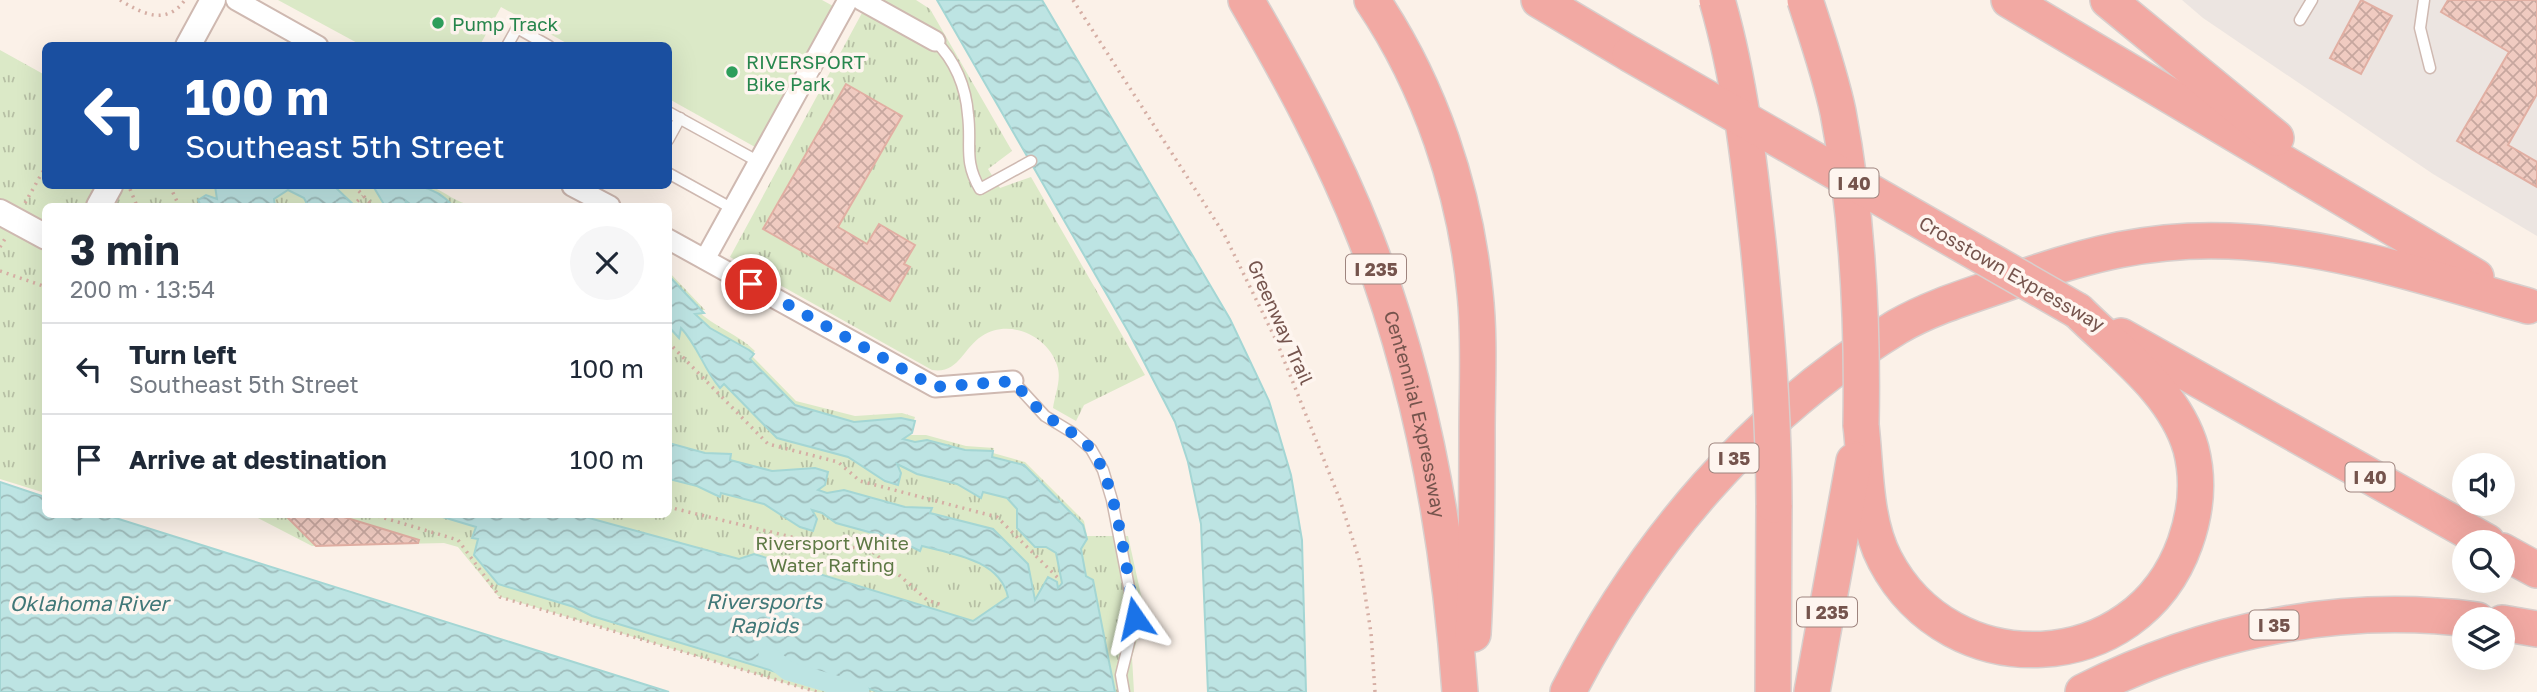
<!DOCTYPE html>
<meta charset="utf-8">
<style>
body{margin:0;font-family:"Golos Text",sans-serif;background:#f6f6f7;color:#1f2937;height:100vh;display:flex;flex-direction:column;font-size:26px;white-space:nowrap}
*{box-sizing:border-box;margin:0}
p{font-size:23px;color:#747a83}
.icon{flex:none;width:38px;height:38px;fill:none;stroke:currentColor;stroke-width:2;stroke-linecap:round;stroke-linejoin:round}
.map{position:relative;flex:1;overflow:hidden}
.drawer{position:absolute;left:42px;top:203px;width:630px;height:315px;display:flex;flex-direction:column;background:#fff;border-radius:10px;box-shadow:0 7px 28px #0002}
.drawer>*{flex:none}
.top-card{position:absolute;left:42px;top:42px;width:630px;height:147px;border-radius:10px;box-shadow:0 7px 28px #0002;background:#1a4fa0;color:#fff;overflow:hidden}
.buttons{position:absolute;left:2452px;top:453px;display:grid;gap:14px}
.buttons a{display:grid;place-items:center;width:63px;height:63px;border-radius:50%;background:#fff;box-shadow:0 7px 28px #0002;font-size:35px}
.pin{position:absolute;display:grid;place-items:center;width:60px;height:60px;color:#fff;margin:-30px;border:4px solid #fff;border-radius:50%;box-shadow:0 2px 7px #0007}
.me{position:absolute;width:77px;margin:-38px;rotate:349deg;stroke-linejoin:round;filter:drop-shadow(0 0 5px #0008)}
.turn{display:flex;align-items:center;gap:24px;height:147px;padding:0 28px;font-size:32px}
.turn .icon{width:91px;height:91px;stroke-width:2.5}
.turn b{display:block;font-size:49px;line-height:60px}
.round{display:grid;place-items:center;flex:none;width:74px;height:74px;border-radius:37px;background:#f6f6f7}
.headline{display:flex;align-items:center;justify-content:space-between;height:119px;padding:0 28px}
h1{font-size:42px;font-weight:700;line-height:52px}
ul{padding:0;list-style:none}
li{display:flex;align-items:center;gap:21px;height:91px;padding:0 28px;border-top:2px solid #e0e1e3}
li div{flex:1}
li b{display:block;font-size:26px}
li em{font-style:normal}
.map>svg:first-child{display:block}
.industrial{fill:#ece5e1}
.grass{fill:url(#grass-tufts)}
.pitch{fill:#dbe9c7}
.water{fill:url(#water-waves);stroke:#a4d6d4;stroke-width:2}
.lines{fill:none;stroke-linecap:round;stroke-linejoin:round}
.canal{stroke:#bde4e3;stroke-width:19}
.building{fill:url(#building-cross-hatch);stroke:#e1afa3;stroke-width:2}
.service-casing{stroke:#cfb9b1;stroke-width:13}
.minor-casing{stroke:#cfb9b1;stroke-width:23}
.tertiary-casing{stroke:#cfb9b1;stroke-width:28}
.motorway-casing{stroke:#d8cfcd;stroke-width:38}
.path{stroke:#d5aea4;stroke-width:3.5;stroke-dasharray:2 5;stroke-linecap:butt}
.service{stroke:#fff;stroke-width:10}
.minor{stroke:#fff;stroke-width:19}
.tertiary{stroke:#fff;stroke-width:24}
.motorway{stroke:#f2a9a3;stroke-width:35}
.motorway-bridge-casing{stroke:#d8cfcd;stroke-width:38;stroke-linecap:butt}
.motorway-bridge{stroke:#f2a9a3;stroke-width:35}
.route{stroke:#1a73e8;stroke-width:12;stroke-dasharray:0 21.6}
.leisure-dot{fill:#2e9e5b;stroke:#fef5ef;stroke-width:2.5}
.labels{text-anchor:middle;dominant-baseline:central;stroke-width:7;stroke-linejoin:round;paint-order:stroke}
.shield{fill:#fef5ef;stroke:#9e847e;stroke-width:2}
.shield-label{font-size:18px;font-weight:bold;fill:#75544d}
.leisure-label{font-size:19px;fill:#27864d;stroke:#fef5ef;text-anchor:start}
.street-label{font-size:19px;fill:#75544d;stroke:#fef5ef}
.park-label{font-size:19px;fill:#5e7945;stroke:#fef5ef}
.water-label{font-size:21px;font-style:italic;fill:#417878;stroke:#fef5ef}
</style>
<div class="map">
<svg width="2537" height="692" viewBox="0 0 2537 692">
<defs>
<pattern id="grass-tufts" width="24" height="20" patternUnits="userSpaceOnUse" patternTransform="scale(1.75)"><rect width="24" height="20" fill="#dbe9c7"/><path d="M3 7l-1-3M5 7V3M7 7l1-3M15 17l-1-3M17 17v-4M19 17l1-3" fill="none" stroke="#b6bfa4"/></pattern>
<pattern id="water-waves" width="16" height="10" patternUnits="userSpaceOnUse" patternTransform="scale(1.75)"><rect width="16" height="10" fill="#bde4e3"/><path d="M0 5q4-4 8 0t8 0" fill="none" stroke="#9ebbba"/></pattern>
<pattern id="building-cross-hatch" width="8" height="8" patternUnits="userSpaceOnUse" patternTransform="scale(1.75)"><rect width="8" height="8" fill="#f0cbc1"/><path d="M0 0l8 8M0 8l8-8" fill="none" stroke="#c7a79f"/></pattern>
</defs>
<rect width="100%" height="100%" fill="#fbf1e8"/>
<polygon class="industrial" points="2182,0 2537,0 2537,236 2433,174 2203,18"/>
<g class="grass">
<path d="M869,0H916L930,9L1012,151L988,169L1000,188L1031,177L1145,375L1084,405L1076,421L1053,408C1055,394 1062,379 1057,365C1048,336 1009,318 982,336C962,349 959,374 932,370L730,257Z"/>
<path d="M0,50L45,75L46,186H431C446,193 456,202 473,206H46L45,493L0,479Z"/>
<path d="M669,272L705,310H697C714,327 738,334 755,351L751,355L796,401L855,416L902,413L915,417L911,430L905,435H926L966,446L994,448L993,453L1025,462L1084,521L1087,536H1128L1145,613L1132,657L1134,692H815L498,596L458,547L444,543L312,546L252,515L668,514Z"/>
</g>
<polygon class="pitch" points="278,0 822,0 833,6 755,147 669,99 668,46 570,45 501,7 480,45 361,45"/>
<g class="water">
<polygon points="937,0 1042,0 1230,319 1269,401 1291,475 1302,540 1306,692 1208,692 1201,524 1188,462 1175,422 1129,333"/>
<polygon points="215,186 334,186 355,206 308,206 304,198 288,190 274,199 275,206 201,206 198,200 206,195 217,199"/>
<path d="M373,186C406,185 430,180 453,206H411L406,201L405,206H385Z"/>
<path d="M669,276L704,313L695,314L710,328L749,350L754,354L750,359L795,405L854,422L901,418L915,421L912,433L903,439L915,442L927,440L965,450L993,451L992,457L1024,465L1083,525L1087,539L1081,549L1086,576L1093,580L1115,692H879L791,665L786,675L592,616L574,607L498,584L474,555L478,539L472,538L476,527L436,515H578L739,559L754,554L973,621L1008,597C1000,560 953,554 922,546L920,551L898,540L836,523L822,513L812,510L817,519L813,531L800,527L764,504L721,493L720,497L697,486L669,479V443L705,453L731,454L730,460L772,471L815,468L828,472L825,485L818,490L827,493L844,490L905,507L932,508L930,513L993,529L1028,564L1035,600L1048,577L1057,582L1058,588L1062,583L1056,553L1046,547H1035L1017,528V509L1007,498L983,492L981,498L957,484L917,474L897,464L901,473L898,485L885,481L848,457L777,438L724,384L720,388C704,370 698,346 681,328L679,338L669,327Z"/>
<polygon points="0,482 45,497 46,514 106,515 669,692 0,692"/>
</g>
<g class="lines">
<polyline class="canal" points="768,655 788,671 860,692"/>
</g>
<g class="building">
<polygon points="2361,0 2392,16 2361,74 2330,58"/>
<polygon points="2448,0 2537,0 2537,94 2508,145 2537,162 2537,187 2457,141 2509,52 2441,12"/>
<polygon points="846,84 902,116 838,227 867,244 879,224 915,245 904,264 910,267 890,301 763,229"/>
<polygon points="284,514 334,514 419,540 418,543 316,546"/>
</g>
<g class="lines">
<g class="service-casing">
<g id="service">
<polyline points="2424,0 2420,28 2430,68"/>
<polyline points="2300,20 2312,0"/>
<path d="M935,41C955,60 966,87 968,115C972,145 963,160 980,189L1031,161"/>
<polyline points="507,46 517,28 549,46"/>
<polyline points="668,112 759,162"/>
<polyline points="668,140 680,118"/>
<polyline points="668,173 733,209"/>
<polyline points="1013,381 1045,416 1073,433 1091,449 1103,470 1112,500 1135,618 1121,675 1124,692"/>
</g>
</g>
<g class="minor-casing">
<g id="minor">
<polyline points="236,0 318,46"/>
<polyline points="861,0 935,41"/>
<polyline points="572,186 610,206"/>
<polyline points="668,239 935,387 1013,381"/>
<polyline points="705,259 848,0"/>
</g>
</g>
<g class="tertiary-casing">
<g id="tertiary">
<polyline points="188,46 213,0"/>
<polyline points="99,206 110,186"/>
<polyline points="0,212 46,237"/>
</g>
</g>
<g class="motorway-casing">
<g id="motorway">
<path id="s1" d="M1246,0C1290,76 1333,155 1365,237C1422,383 1449,536 1460,692"/>
<path d="M1372,0C1430,86 1465,190 1475,293C1480,339 1477,386 1477,432C1477,499 1477,566 1473,634"/>
<polyline points="1539,0 1630,54"/>
<polyline points="2009,0 2476,277"/>
<polyline points="2108,0 2276,138"/>
<polyline points="2121,336 2487,542"/>
<path d="M1861,425C1866,468 1864,520 1885,560C1951,686 2137,678 2185,543C2196,512 2199,480 2191,449C2175,392 2119,352 2078,311"/>
<polyline points="2502,551 2537,570"/>
<polyline points="2502,623 2537,629"/>
<path d="M1568,692C1644,543 1753,415 1897,327C1933,306 1976,294 2015,280C2088,254 2151,238 2229,241C2333,245 2429,278 2528,306"/>
<polyline points="1773,692 1774,505"/>
<polyline points="1812,692 1854,461"/>
<path d="M2083,692C2206,630 2340,602 2477,620"/>
</g>
</g>
<g class="path">
<path d="M120,0C143,14 166,26 185,0"/>
<polyline points="1073,0 1224,234 1276,340 1340,500 1360,562 1371,633 1375,692"/>
<polyline points="170,186 179,206"/>
<polyline points="354,186 373,206"/>
<polyline points="130,189 137,206"/>
<polyline points="25,203 46,166"/>
<polyline points="352,206 363,196"/>
<polyline points="0,247 6,237"/>
<polyline points="0,271 46,287"/>
<polyline points="668,342 768,444 838,462 860,481 997,517 1058,578"/>
<polyline points="668,507 808,541 871,550 927,600 942,605"/>
<polyline points="371,514 458,540 500,597 817,692"/>
</g>
<use href="#service" class="service"/>
<use href="#minor" class="minor"/>
<use href="#tertiary" class="tertiary"/>
<use href="#motorway" class="motorway"/>
<g class="motorway-bridge-casing">
<g id="motorway-bridge">
<path d="M1717,0C1740,79 1749,161 1758,243C1767,330 1774,417 1774,505"/>
<path d="M1805,0C1817,37 1830,74 1838,112C1858,216 1863,320 1861,425"/>
<polyline points="1630,54 2078,311"/>
</g>
</g>
<use href="#motorway-bridge" class="motorway-bridge"/>
</g>
<g class="lines">
<path class="route" d="M751,284L935,387L1013,381C1024,393 1034,407 1047,416C1061,427 1078,434 1090,448C1117,480 1127,575 1135,618"/>
</g>
<g class="leisure-dot">
<circle cx="438" cy="23" r="7"/>
<circle cx="732" cy="72" r="7"/>
</g>
<g class="labels">
<g class="shield">
<rect x="1829.5" y="168.5" width="49" height="29" rx="5"/>
<rect x="1346" y="254.5" width="60" height="29" rx="5"/>
<rect x="1709.5" y="443.5" width="49" height="29" rx="5"/>
<rect x="2345.5" y="462.5" width="49" height="29" rx="5"/>
<rect x="1797" y="597.5" width="60" height="29" rx="5"/>
<rect x="2249.5" y="610.5" width="49" height="29" rx="5"/>
</g>
<g class="shield-label">
<text x="1854" y="183">I 40</text>
<text x="1376" y="269">I 235</text>
<text x="1734" y="458">I 35</text>
<text x="2370" y="477">I 40</text>
<text x="1827" y="612">I 235</text>
<text x="2274" y="625">I 35</text>
</g>
<g class="leisure-label">
<text x="452" y="23">Pump Track</text>
<text x="746" y="61">RIVERSPORT<tspan x="746" dy="22">Bike Park</tspan></text>
</g>
<g class="street-label">
<text transform="translate(2012 273) rotate(30)">Crosstown Expressway</text>
<text transform="translate(1281 322) rotate(66)">Greenway Trail</text>
<text stroke="none"><textPath href="#s1" startOffset="450">Centennial Expressway</textPath></text>
</g>
<g class="park-label">
<text x="832" y="542">Riversport White<tspan x="832" dy="22">Water Rafting</tspan></text>
</g>
<g class="water-label">
<text x="764" y="601">Riversports<tspan x="764" dy="24">Rapids</tspan></text>
<text x="89" y="603">Oklahoma River</text>
</g>
</g>
</svg>
<div class="buttons">
<a><svg class="icon" aria-label="sound" viewBox="0 0 24 24"><path d="M4 9h4l5-4v14l-5-4H4zM17 9q2 3 0 6"/></svg></a>
<a><svg class="icon" aria-label="search" viewBox="0 0 24 24"><circle cx="10" cy="10" r="6"/><path d="M15 15l6 6"/></svg></a>
<a><svg class="icon" aria-label="layers" viewBox="0 0 24 24"><path d="M12 4l9 5-9 5-9-5zM3 14l9 5 9-5"/></svg></a>
</div>
<div class="pin" style="left:751px;top:284px;background:#d93025"><svg class="icon" aria-label="arrive" viewBox="0 0 24 24"><path d="M6 21V4h12l-3 4 3 4H6"/></svg></div>
<svg class="me" style="left:1135px;top:618px" viewBox="-20 -20 40 40"><path d="M0-17L14 15 0 8-14 15z" fill="#1a73e8" stroke="#fff" stroke-width="4"/></svg>
<div class="top-card">
<div class="turn"><svg class="icon" aria-label="left" viewBox="0 0 24 24"><path d="M17 20v-9H6M10 6l-5 5 5 5"/></svg><div><b>100 m</b>Southeast 5th Street</div></div>
</div>
<section class="drawer">
<div class="headline"><div><h1>3 min</h1><p>200 m · 13:54</p></div><a class="round"><svg class="icon" aria-label="close" viewBox="0 0 24 24"><path d="M6 6l12 12M18 6L6 18"/></svg></a></div>
<ul>
<li><svg class="icon" aria-label="left" viewBox="0 0 24 24"><path d="M17 20v-9H6M10 6l-5 5 5 5"/></svg><div><b>Turn left</b><p>Southeast 5th Street</p></div><em>100 m</em></li>
<li><svg class="icon" aria-label="arrive" viewBox="0 0 24 24"><path d="M6 21V4h12l-3 4 3 4H6"/></svg><div><b>Arrive at destination</b></div><em>100 m</em></li>
</ul>
</section>
</div>
